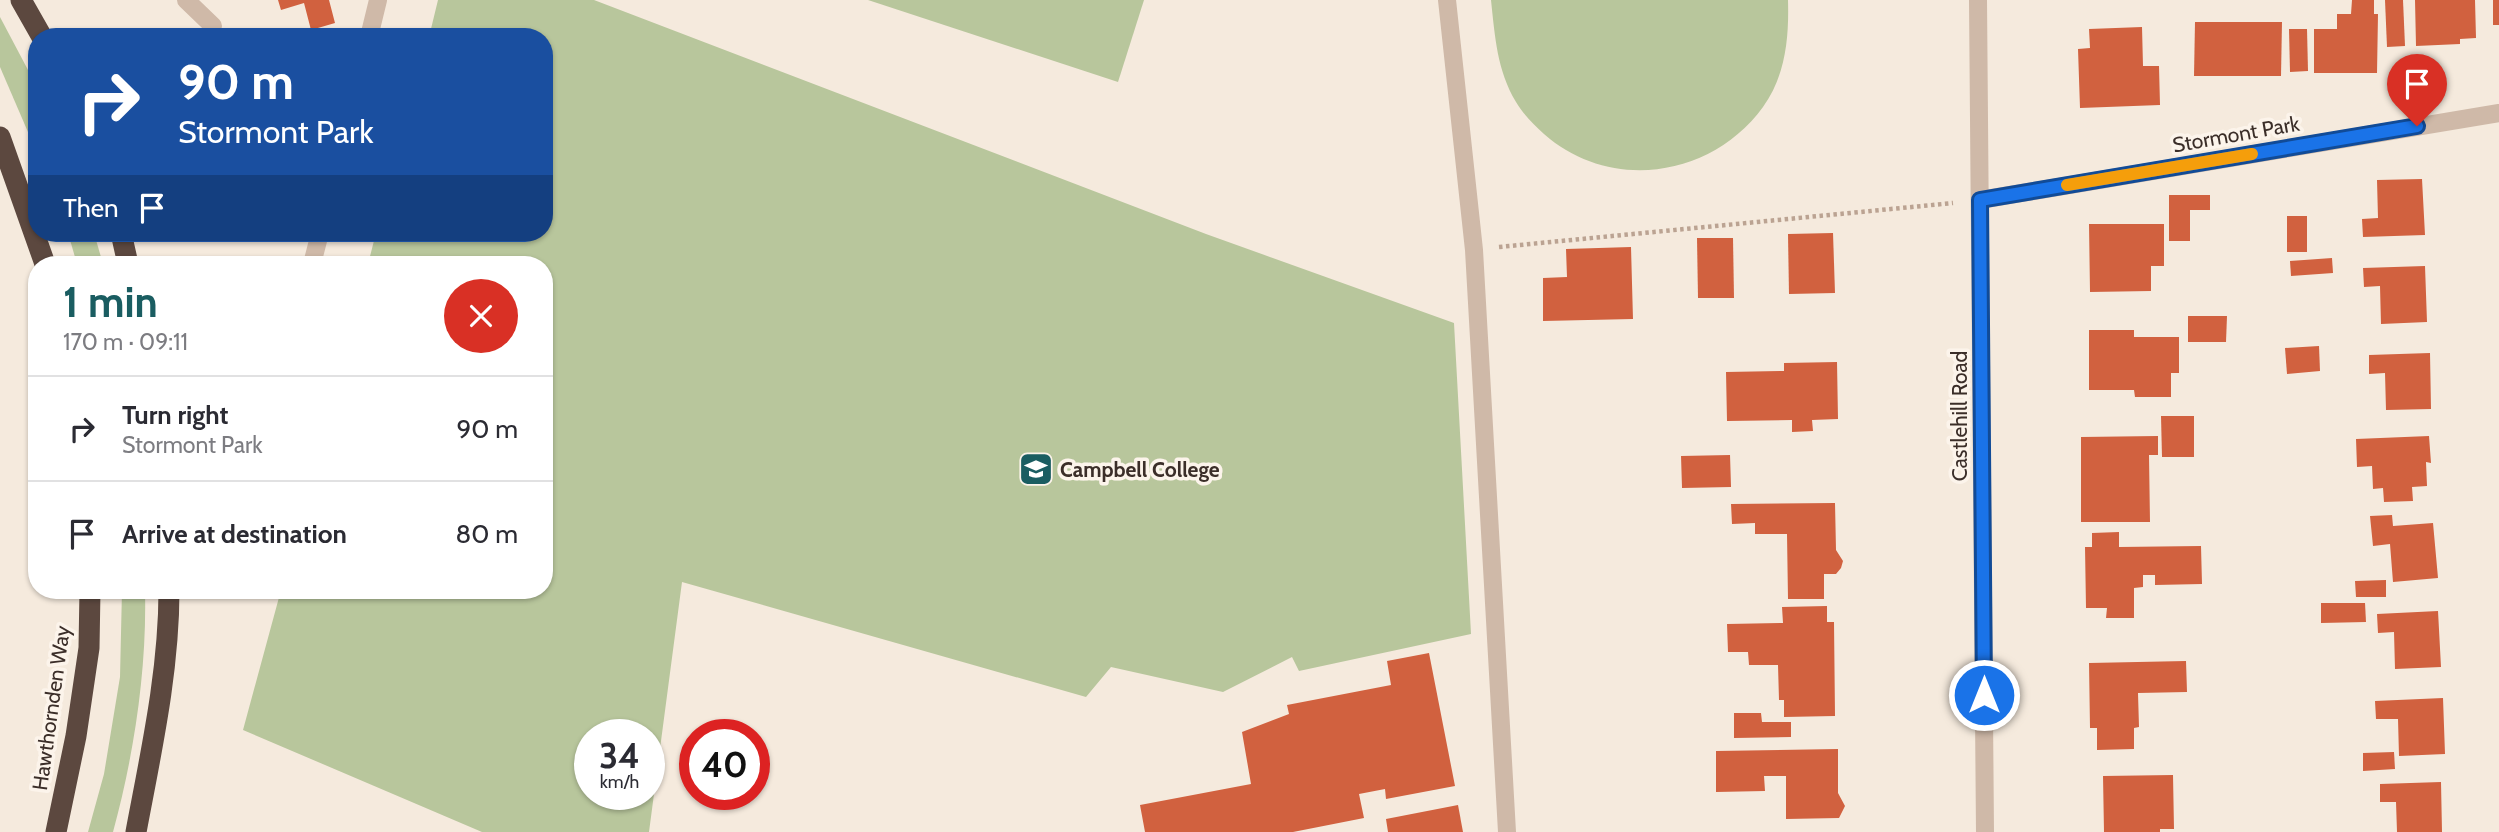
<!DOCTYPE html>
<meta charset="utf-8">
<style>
body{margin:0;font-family:Cabin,sans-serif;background:#f2f2f3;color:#2b2b33;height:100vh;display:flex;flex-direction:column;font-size:26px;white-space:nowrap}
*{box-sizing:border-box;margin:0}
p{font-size:23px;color:#7c7c81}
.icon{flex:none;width:38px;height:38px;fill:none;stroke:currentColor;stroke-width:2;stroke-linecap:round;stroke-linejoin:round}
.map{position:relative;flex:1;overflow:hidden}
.sheet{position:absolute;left:28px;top:256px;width:525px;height:343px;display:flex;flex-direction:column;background:#fff;border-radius:28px;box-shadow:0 2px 5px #0004}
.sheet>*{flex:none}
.hud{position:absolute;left:28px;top:28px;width:525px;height:214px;border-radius:28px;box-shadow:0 2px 5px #0004;background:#1a4fa0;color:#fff;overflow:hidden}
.speed{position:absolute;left:574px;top:719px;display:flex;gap:14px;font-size:35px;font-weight:700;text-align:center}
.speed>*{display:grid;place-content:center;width:91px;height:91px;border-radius:50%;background:#fff;box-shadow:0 2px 5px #0004;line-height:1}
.speed small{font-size:18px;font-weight:400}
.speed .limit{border:10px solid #d22;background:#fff;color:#111}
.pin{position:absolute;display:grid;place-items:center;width:60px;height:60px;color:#fff;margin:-72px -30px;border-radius:50% 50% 50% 0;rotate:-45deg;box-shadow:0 0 7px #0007}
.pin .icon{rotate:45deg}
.me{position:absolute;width:77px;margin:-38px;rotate:0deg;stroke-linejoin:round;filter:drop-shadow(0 0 5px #0008)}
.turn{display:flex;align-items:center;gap:24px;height:147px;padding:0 35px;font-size:32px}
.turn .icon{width:91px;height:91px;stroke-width:2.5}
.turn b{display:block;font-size:49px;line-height:60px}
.then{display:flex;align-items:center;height:66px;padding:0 35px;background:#0003;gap:14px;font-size:26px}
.round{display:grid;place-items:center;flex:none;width:74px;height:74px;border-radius:37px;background:#f2f2f3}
.headline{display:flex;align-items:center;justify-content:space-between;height:119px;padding:0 35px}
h1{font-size:42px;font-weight:700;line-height:52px;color:#1a5d61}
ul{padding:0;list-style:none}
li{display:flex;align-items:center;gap:21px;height:105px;padding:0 35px;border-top:2px solid #e1e1e2}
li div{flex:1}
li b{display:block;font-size:26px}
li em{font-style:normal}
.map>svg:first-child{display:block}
.green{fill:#b8c69c;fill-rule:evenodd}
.building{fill:#d1613f}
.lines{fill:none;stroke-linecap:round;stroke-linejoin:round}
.path{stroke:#bba392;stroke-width:4.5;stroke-dasharray:3.5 3.5;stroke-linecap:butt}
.minor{stroke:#cfb9a8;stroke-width:18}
.highway{stroke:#5c483f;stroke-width:21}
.route-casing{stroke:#114b97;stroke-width:18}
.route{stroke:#1a73e8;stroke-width:12}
.slow{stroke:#f59e0b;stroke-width:12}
.labels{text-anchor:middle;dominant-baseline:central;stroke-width:7;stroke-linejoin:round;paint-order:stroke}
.street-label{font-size:21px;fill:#3b2e29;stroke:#fcf4eb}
.poi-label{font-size:21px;font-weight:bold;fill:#3b2e29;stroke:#fcf4eb;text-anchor:start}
</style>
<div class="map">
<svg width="2499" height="832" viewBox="0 0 2499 832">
<rect width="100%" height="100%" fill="#f5eadd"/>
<g class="green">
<path d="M438,0H594L1206,234L1454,323L1471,634L1299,671L1292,657L1223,692L1111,667L1086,697L682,582L649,832H482L243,730L281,590H544V264H368L376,233H544V37H429ZM649,735V794H590V735Z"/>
<polygon points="868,0 1144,0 1118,82"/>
<path d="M1491,0H1788C1789,37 1786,75 1763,107C1712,177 1611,193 1544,134C1534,125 1523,114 1516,102C1497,70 1495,37 1491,0Z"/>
<polygon points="0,17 37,87 37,153 0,67"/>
<polygon points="68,233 94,233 103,264 77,264"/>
<path d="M122,590H145C147,670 134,755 113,832H88L104,774L120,677Z"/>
</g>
<g class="building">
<polygon points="278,0 329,0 335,23 311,30 304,3 281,10"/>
<polygon points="2352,0 2374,0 2374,14 2378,14 2377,73 2314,73 2314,29 2337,29 2337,14 2351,14"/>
<polygon points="2385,0 2403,0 2405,46 2387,47"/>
<polygon points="2415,0 2475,0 2476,38 2460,39 2460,44 2416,46"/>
<rect x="2493" y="0" width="6" height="25"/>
<polygon points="2195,22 2282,22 2281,76 2194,76"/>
<polygon points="2142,27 2143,66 2159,66 2160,105 2080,108 2078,49 2090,48 2089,29"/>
<polygon points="2289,29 2307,29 2308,71 2290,72"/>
<polygon points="2422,179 2425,235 2363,237 2362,219 2378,218 2377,180"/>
<polygon points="2169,195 2210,195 2210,210 2190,210 2190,241 2169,241"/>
<rect x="2287" y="216" width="20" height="36"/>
<polygon points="2089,224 2164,224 2164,266 2151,266 2151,291 2090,292"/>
<polygon points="1833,233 1835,293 1789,294 1788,234"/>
<polygon points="1697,238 1733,238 1734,298 1698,298"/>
<polygon points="1631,247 1633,319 1543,321 1543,278 1567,277 1566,249"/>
<polygon points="2332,258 2333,273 2291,276 2290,261"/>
<polygon points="2425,266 2427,322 2381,324 2380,286 2364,287 2363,268"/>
<polygon points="2188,316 2227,316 2226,342 2188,342"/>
<polygon points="2089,330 2134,330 2134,337 2179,337 2179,373 2171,373 2171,397 2135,397 2134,390 2089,390"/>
<polygon points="2319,346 2320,371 2287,374 2285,348"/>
<polygon points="2430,353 2431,409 2386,410 2385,373 2369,374 2369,355"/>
<polygon points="1837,362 1838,419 1812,420 1813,431 1792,432 1792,420 1727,421 1726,372 1784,371 1784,363"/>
<polygon points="2161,416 2194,416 2194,457 2162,457"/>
<polygon points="2158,436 2158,455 2149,455 2150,522 2081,522 2081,437"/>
<polygon points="2429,436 2431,463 2426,462 2427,486 2412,487 2413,501 2384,502 2383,488 2373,489 2372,466 2357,467 2356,439"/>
<polygon points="1730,455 1731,487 1682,488 1681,456"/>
<polygon points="1835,503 1836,550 1843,561 1841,568 1836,574 1824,574 1824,599 1788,599 1787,534 1755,534 1755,523 1732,524 1731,504"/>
<polygon points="2392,515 2393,526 2433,523 2438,578 2393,582 2390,544 2373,546 2370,516"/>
<polygon points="2119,532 2119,547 2201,546 2202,584 2155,585 2155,575 2143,575 2143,587 2134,588 2134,618 2106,618 2107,608 2086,608 2085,547 2092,547 2092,533"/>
<polygon points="2386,580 2386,597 2356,597 2355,581"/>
<polygon points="2321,603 2365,603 2366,622 2321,623"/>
<polygon points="1827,606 1827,622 1834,622 1835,716 1784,717 1784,700 1779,700 1778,665 1749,665 1748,652 1728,652 1727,624 1783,623 1782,607"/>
<polygon points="2438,611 2441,667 2395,669 2394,632 2378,633 2377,614"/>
<polygon points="1429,653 1455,786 1386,799 1385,789 1359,794 1364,818 1293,832 1145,832 1140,805 1251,784 1242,732 1289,714 1287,705 1391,685 1387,661"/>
<polygon points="2186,661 2187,692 2138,693 2139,727 2134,728 2134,749 2097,750 2097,728 2090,728 2089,663"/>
<polygon points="2443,698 2445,754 2399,756 2398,719 2376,719 2375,701"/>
<polygon points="1734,713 1761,713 1762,722 1791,722 1791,737 1734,738"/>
<polygon points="1838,749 1838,793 1845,806 1839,818 1786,819 1786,776 1764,776 1765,791 1716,792 1716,751"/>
<polygon points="2394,752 2395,769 2363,771 2363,753"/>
<polygon points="2173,775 2174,829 2160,829 2160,832 2104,832 2103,776"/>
<polygon points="2441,782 2442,832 2397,832 2396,802 2380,802 2380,784"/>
<polygon points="1458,805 1463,832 1388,832 1386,819"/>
</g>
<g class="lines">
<polyline class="path" points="1499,247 1953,203"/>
<g class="minor">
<polyline points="186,0 213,26"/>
<polyline points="1447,0 1474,250 1507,832"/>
<polyline points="1978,0 1985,832"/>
<polyline points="369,37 378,0"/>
<polyline points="1980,200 2499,113"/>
<polyline points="312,264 320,233"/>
</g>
<g class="highway">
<polyline points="21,0 42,37"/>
<polyline points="0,137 45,264"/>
<polyline points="121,233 128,264"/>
<polyline points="56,832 76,736 89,648 90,590"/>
<path d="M136,832C151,752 169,672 169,590"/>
</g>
</g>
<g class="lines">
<g class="route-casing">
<polyline id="route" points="1984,695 1980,200 2417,126"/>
</g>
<use href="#route" class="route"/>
<polyline class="slow" points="2067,185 2252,154"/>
</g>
<defs>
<g id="school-square" transform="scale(1.75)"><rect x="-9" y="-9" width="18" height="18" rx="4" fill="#1a5d61" stroke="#fcf4eb"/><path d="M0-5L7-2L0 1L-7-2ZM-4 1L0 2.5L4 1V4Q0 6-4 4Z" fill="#fff"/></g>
</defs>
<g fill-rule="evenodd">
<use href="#school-square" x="1036" y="469"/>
</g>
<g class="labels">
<g class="street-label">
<text transform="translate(2236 134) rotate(-10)">Stormont Park</text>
<text transform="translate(1959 416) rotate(-90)">Castlehill Road</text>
<text transform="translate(51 708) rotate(-82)">Hawthornden Way</text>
</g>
<g class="poi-label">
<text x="1060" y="469">Campbell College</text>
</g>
</g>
</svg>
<div class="speed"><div>34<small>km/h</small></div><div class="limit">40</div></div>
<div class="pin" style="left:2417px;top:126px;background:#d93025"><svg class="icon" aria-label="arrive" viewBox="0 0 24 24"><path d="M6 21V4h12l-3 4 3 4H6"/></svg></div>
<svg class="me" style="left:1984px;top:695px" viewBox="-20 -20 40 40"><circle r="17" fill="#1a73e8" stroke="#fff" stroke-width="3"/><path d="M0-11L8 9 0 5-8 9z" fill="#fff"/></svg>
<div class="hud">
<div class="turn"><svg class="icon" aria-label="right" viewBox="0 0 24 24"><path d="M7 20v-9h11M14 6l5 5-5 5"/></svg><div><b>90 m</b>Stormont Park</div></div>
<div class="then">Then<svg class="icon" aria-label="arrive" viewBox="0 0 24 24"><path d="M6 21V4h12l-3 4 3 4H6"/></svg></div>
</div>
<section class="sheet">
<div class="headline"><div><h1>1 min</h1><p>170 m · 09:11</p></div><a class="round" style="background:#d93025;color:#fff"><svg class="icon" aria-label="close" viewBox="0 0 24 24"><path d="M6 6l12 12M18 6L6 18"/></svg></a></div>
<ul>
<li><svg class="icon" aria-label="right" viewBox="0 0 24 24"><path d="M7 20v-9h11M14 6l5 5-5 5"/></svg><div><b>Turn right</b><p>Stormont Park</p></div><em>90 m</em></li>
<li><svg class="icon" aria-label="arrive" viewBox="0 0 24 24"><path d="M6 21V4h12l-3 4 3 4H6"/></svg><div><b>Arrive at destination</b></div><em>80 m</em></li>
</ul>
</section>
</div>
